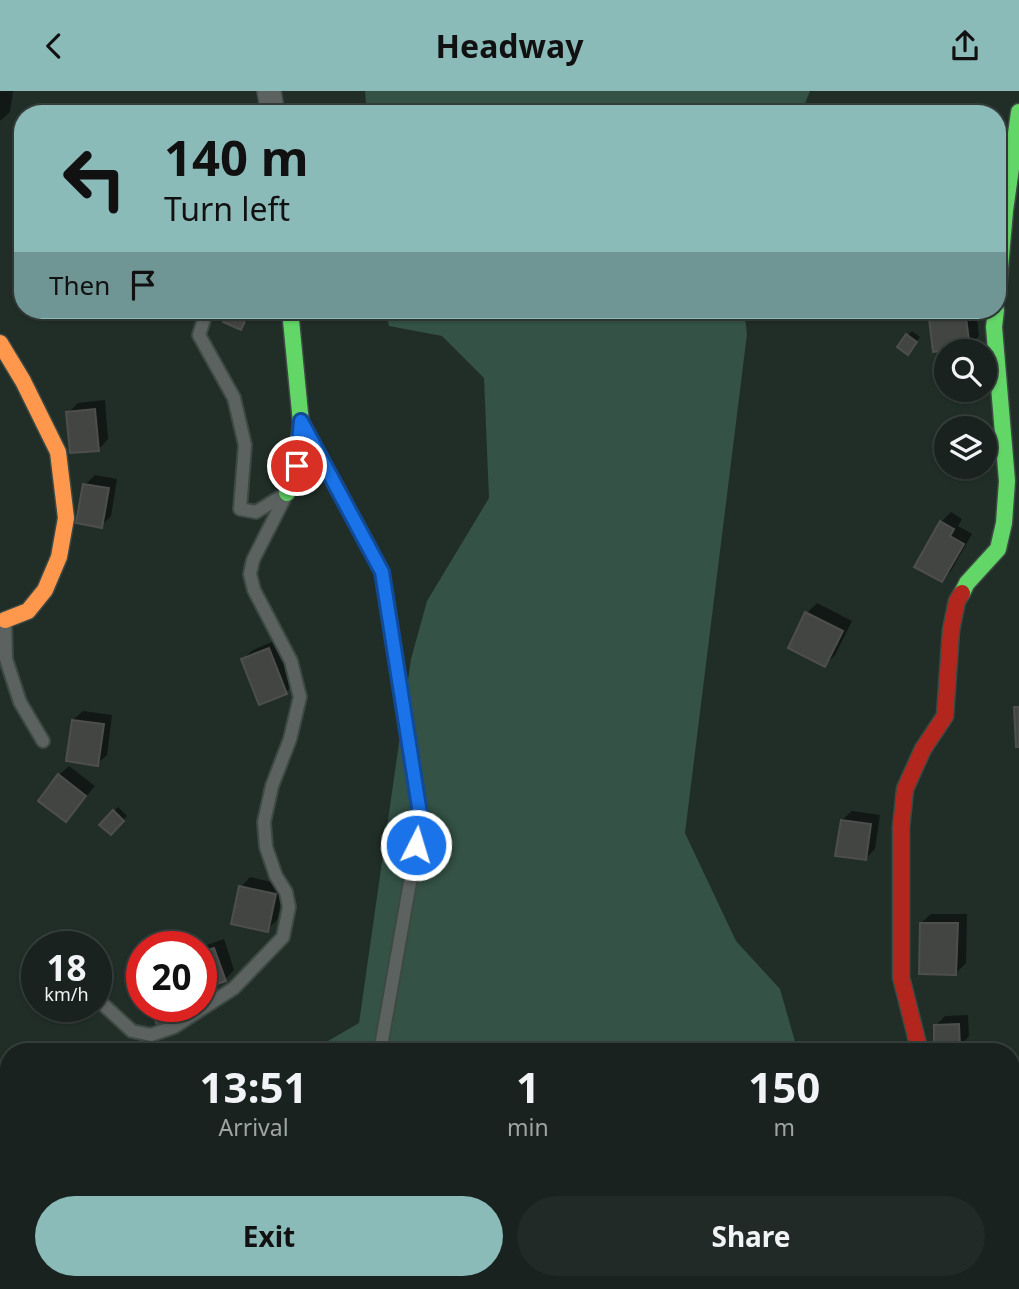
<!DOCTYPE html>
<style>
body{margin:0;font-family:"Noto Sans",sans-serif;background:#222a27;color:#f1f3f6;height:100vh;display:flex;flex-direction:column;font-size:26px;white-space:nowrap}
*{box-sizing:border-box;margin:0}
p{font-size:23px;color:#9fa4a4}
.icon{flex:none;width:38px;height:38px;fill:none;stroke:currentColor;stroke-width:2;stroke-linecap:round;stroke-linejoin:round}
.map{position:relative;flex:1;overflow:hidden}
.side{position:absolute;left:0px;top:952px;width:1020px;height:247px;display:flex;flex-direction:column;background:#19221e;border-radius:28px 28px 0 0;box-shadow:0 2px 5px #0004,0 0 0 2px #373f3c}
.side>*{flex:none}
.guide{position:absolute;left:14px;top:14px;width:992px;height:214px;border-radius:28px;box-shadow:0 2px 5px #0004,0 0 0 2px #373f3c;background:#8bbbb9;color:#111;overflow:hidden}
.buttons{position:absolute;left:934px;top:248px;display:grid;gap:14px}
.buttons a{display:grid;place-items:center;width:63px;height:63px;border-radius:50%;background:#19221e;box-shadow:0 2px 5px #0004,0 0 0 2px #373f3c;font-size:35px}
.speed{position:absolute;left:21px;top:840px;display:flex;gap:14px;font-size:35px;font-weight:700;text-align:center}
.speed>*{display:grid;place-content:center;width:91px;height:91px;border-radius:50%;background:#19221e;box-shadow:0 2px 5px #0004,0 0 0 2px #373f3c;line-height:1}
.speed small{font-size:18px;font-weight:400}
.speed .limit{border:10px solid #d22;background:#fff;color:#111}
.pin{position:absolute;display:grid;place-items:center;width:60px;height:60px;color:#fff;margin:-30px;border:4px solid #fff;border-radius:50%;box-shadow:0 2px 7px #0007}
.me{position:absolute;width:77px;margin:-38px;rotate:5deg;stroke-linejoin:round;filter:drop-shadow(0 0 5px #0008)}
.turn{display:flex;align-items:center;gap:24px;height:147px;padding:0 35px;font-size:32px}
.turn .icon{width:91px;height:91px;stroke-width:2.5}
.turn b{display:block;font-size:49px;line-height:60px}
.then{display:flex;align-items:center;height:66px;padding:0 35px;background:#0003;gap:14px;font-size:26px}
.eta{display:flex;justify-content:space-evenly;align-items:center;height:119px;text-align:center}
.eta b{font-size:42px;font-weight:700;line-height:49px}
.action{display:flex;gap:14px;margin-top:auto;padding:14px 35px}
.action a{flex:1;height:80px;border-radius:42px;background:#8bbbb9;color:#111;font-size:28px;font-weight:700;line-height:80px;text-align:center}
.action a+a{background:#222a27;color:#f1f3f6}
header{display:flex;justify-content:space-between;align-items:center;height:91px;padding:0 35px;background:#8bbbb9;color:#111;font-size:32px;font-weight:700}
.map>svg:first-child{display:block}
.green{fill:#345245}
.shadow{fill:#0007}
.building{fill:#434543;stroke:#4e4f4c;stroke-width:2}
.lines{fill:none;stroke-linecap:round;stroke-linejoin:round}
.lane-casing{stroke:#3d4943;stroke-width:16}
.street-casing{stroke:#3d4943;stroke-width:26}
.fast-casing{stroke:#3d4943;stroke-width:19}
.slow-casing{stroke:#3d4943;stroke-width:19}
.jam-casing{stroke:#3d4943;stroke-width:19}
.lane{stroke:#5c625f;stroke-width:12}
.street{stroke:#5c625f;stroke-width:23}
.fast{stroke:#63d668;stroke-width:16}
.slow{stroke:#ff974d;stroke-width:16}
.jam{stroke:#b3261e;stroke-width:16}
.route-casing{stroke:#114b97;stroke-width:18}
.route{stroke:#1a73e8;stroke-width:12}
</style>
<header><svg class="icon" aria-label="back" viewBox="0 0 24 24"><path d="M15 5l-7 7 7 7"/></svg>Headway<svg class="icon" aria-label="share" viewBox="0 0 24 24"><path d="M12 15V3M7 8l5-5 5 5M5 13v7h14v-7"/></svg></header>
<div class="map">
<svg width="1019" height="1198" viewBox="0 0 1019 1198">
<rect width="100%" height="100%" fill="#212e28"/>
<g class="green">
<polygon points="365,0 810,0 801,23 367,23"/>
<polygon points="385,219 744,219 747,243 685,742 736,850 780,898 798,961 309,961 359,932 411,568 427,510 489,407 484,287 442,245 389,235"/>
<polygon points="9,1108 9,1190 388,1190 386,1198 0,1198 0,1124"/>
</g>
<g class="shadow">
<polygon points="0,0 13,0 10,21 0,30"/>
<polygon points="231,219 254,219 251,227 241,236 226,230"/>
<polygon points="313,219 340,219 338,221 313,221"/>
<polygon points="930,219 976,219 979,245 969,255 935,259"/>
<polygon points="912,240 920,246 912,257 908,244"/>
<polygon points="105,309 108,348 99,358 68,322 78,312"/>
<polygon points="95,384 117,388 111,425 101,435 85,394"/>
<polygon points="951,421 962,428 958,435 972,443 951,480 942,489 941,431"/>
<polygon points="817,512 852,530 835,564 825,574 807,522"/>
<polygon points="279,548 296,591 286,601 243,568 253,559"/>
<polygon points="83,620 112,624 107,664 97,673 73,629"/>
<polygon points="69,675 95,695 66,729 59,684"/>
<polygon points="118,716 127,725 111,742 102,734"/>
<polygon points="852,720 880,724 875,758 865,768 842,729"/>
<polygon points="250,786 285,794 277,829 267,839 241,796"/>
<polygon points="931,823 967,823 966,872 956,882 921,832"/>
<polygon points="224,848 234,879 225,889 201,896 201,856"/>
<polygon points="968,924 969,945 960,955 935,935 945,925"/>
<polygon points="886,952 913,961 877,961"/>
<polygon points="1019,1048 1019,1094 1012,1095 1012,1049"/>
</g>
<g class="building">
<polygon points="229,219 250,219 241,239 223,231"/>
<polygon points="928,219 965,219 970,257 933,261"/>
<polygon points="906,243 917,251 908,264 897,256"/>
<polygon points="95,318 99,360 70,362 66,321"/>
<polygon points="83,393 109,397 102,437 76,432"/>
<polygon points="940,430 954,438 950,445 964,453 942,491 914,476"/>
<polygon points="805,521 843,540 825,576 788,557"/>
<polygon points="269,557 287,603 259,614 241,568"/>
<polygon points="1014,616 1019,616 1019,656 1016,656"/>
<polygon points="72,629 104,633 98,675 66,670"/>
<polygon points="58,683 86,705 66,731 38,710"/>
<polygon points="113,719 124,730 111,744 99,734"/>
<polygon points="841,729 871,733 866,769 835,765"/>
<polygon points="239,795 276,803 268,841 231,833"/>
<polygon points="920,832 958,832 956,884 919,883"/>
<polygon points="214,857 226,890 201,898 201,861"/>
<polygon points="149,915 185,915 188,923 158,936"/>
<polygon points="959,933 960,957 934,958 934,934"/>
<polygon points="1019,1056 1019,1096 1012,1096 1012,1057"/>
</g>
<g class="lines">
<g class="lane-casing">
<g id="lane">
<polyline points="207,219 199,244 234,307 245,354 240,418 256,421 287,402"/>
<polyline points="308,343 382,481 421,729 380,961"/>
<polyline points="5,529 6,568 20,611 43,650"/>
<polyline points="96,907 132,940 151,944 174,936 234,897 283,846 289,816 286,801 276,785 266,756 264,731 272,695 290,648 300,606 291,570 254,499 250,483 253,469 287,402"/>
</g>
</g>
<g class="street-casing">
<g id="street">
<polyline points="269,0 273,23"/>
<polyline points="919,1198 920,1190"/>
</g>
</g>
<g class="fast-casing">
<g id="fast">
<polyline points="998,200 1005,120 1019,21"/>
<polyline points="287,402 297,368 301,332 290,219"/>
<polyline points="962,502 967,492 998,458 1004,432 1007,390 994,236 996,219"/>
</g>
</g>
<g class="slow-casing">
<polyline id="slow" points="0,252 23,290 58,361 66,427 59,466 45,499 28,520 5,529"/>
</g>
<g class="jam-casing">
<polyline id="jam" points="920,961 901,886 901,737 905,698 923,658 945,625 951,539 957,510 962,502"/>
</g>
<use href="#lane" class="lane"/>
<use href="#street" class="street"/>
<use href="#fast" class="fast"/>
<use href="#slow" class="slow"/>
<use href="#jam" class="jam"/>
</g>
<g class="lines">
<g class="route-casing">
<polyline id="route" points="297,375 301,330 382,481 421,729 416,754"/>
</g>
<use href="#route" class="route"/>
</g>
</svg>
<div class="buttons">
<a><svg class="icon" aria-label="search" viewBox="0 0 24 24"><circle cx="10" cy="10" r="6"/><path d="M15 15l6 6"/></svg></a>
<a><svg class="icon" aria-label="layers" viewBox="0 0 24 24"><path d="M12 4l9 5-9 5-9-5zM3 14l9 5 9-5"/></svg></a>
</div>
<div class="speed"><div>18<small>km/h</small></div><div class="limit">20</div></div>
<div class="pin" style="left:297px;top:375px;background:#d93025"><svg class="icon" aria-label="arrive" viewBox="0 0 24 24"><path d="M6 21V4h12l-3 4 3 4H6"/></svg></div>
<svg class="me" style="left:416px;top:754px" viewBox="-20 -20 40 40"><circle r="17" fill="#1a73e8" stroke="#fff" stroke-width="3"/><path d="M0-11L8 9 0 5-8 9z" fill="#fff"/></svg>
<div class="guide">
<div class="turn"><svg class="icon" aria-label="left" viewBox="0 0 24 24"><path d="M17 20v-9H6M10 6l-5 5 5 5"/></svg><div><b>140 m</b>Turn left</div></div>
<div class="then">Then<svg class="icon" aria-label="arrive" viewBox="0 0 24 24"><path d="M6 21V4h12l-3 4 3 4H6"/></svg></div>
</div>
<section class="side">
<div class="eta">
<div><b>13:51</b><p>Arrival</p></div>
<div><b>1</b><p>min</p></div>
<div><b>150</b><p>m</p></div>
</div>
<div class="action"><a>Exit</a><a>Share</a></div>
</section>
</div>
